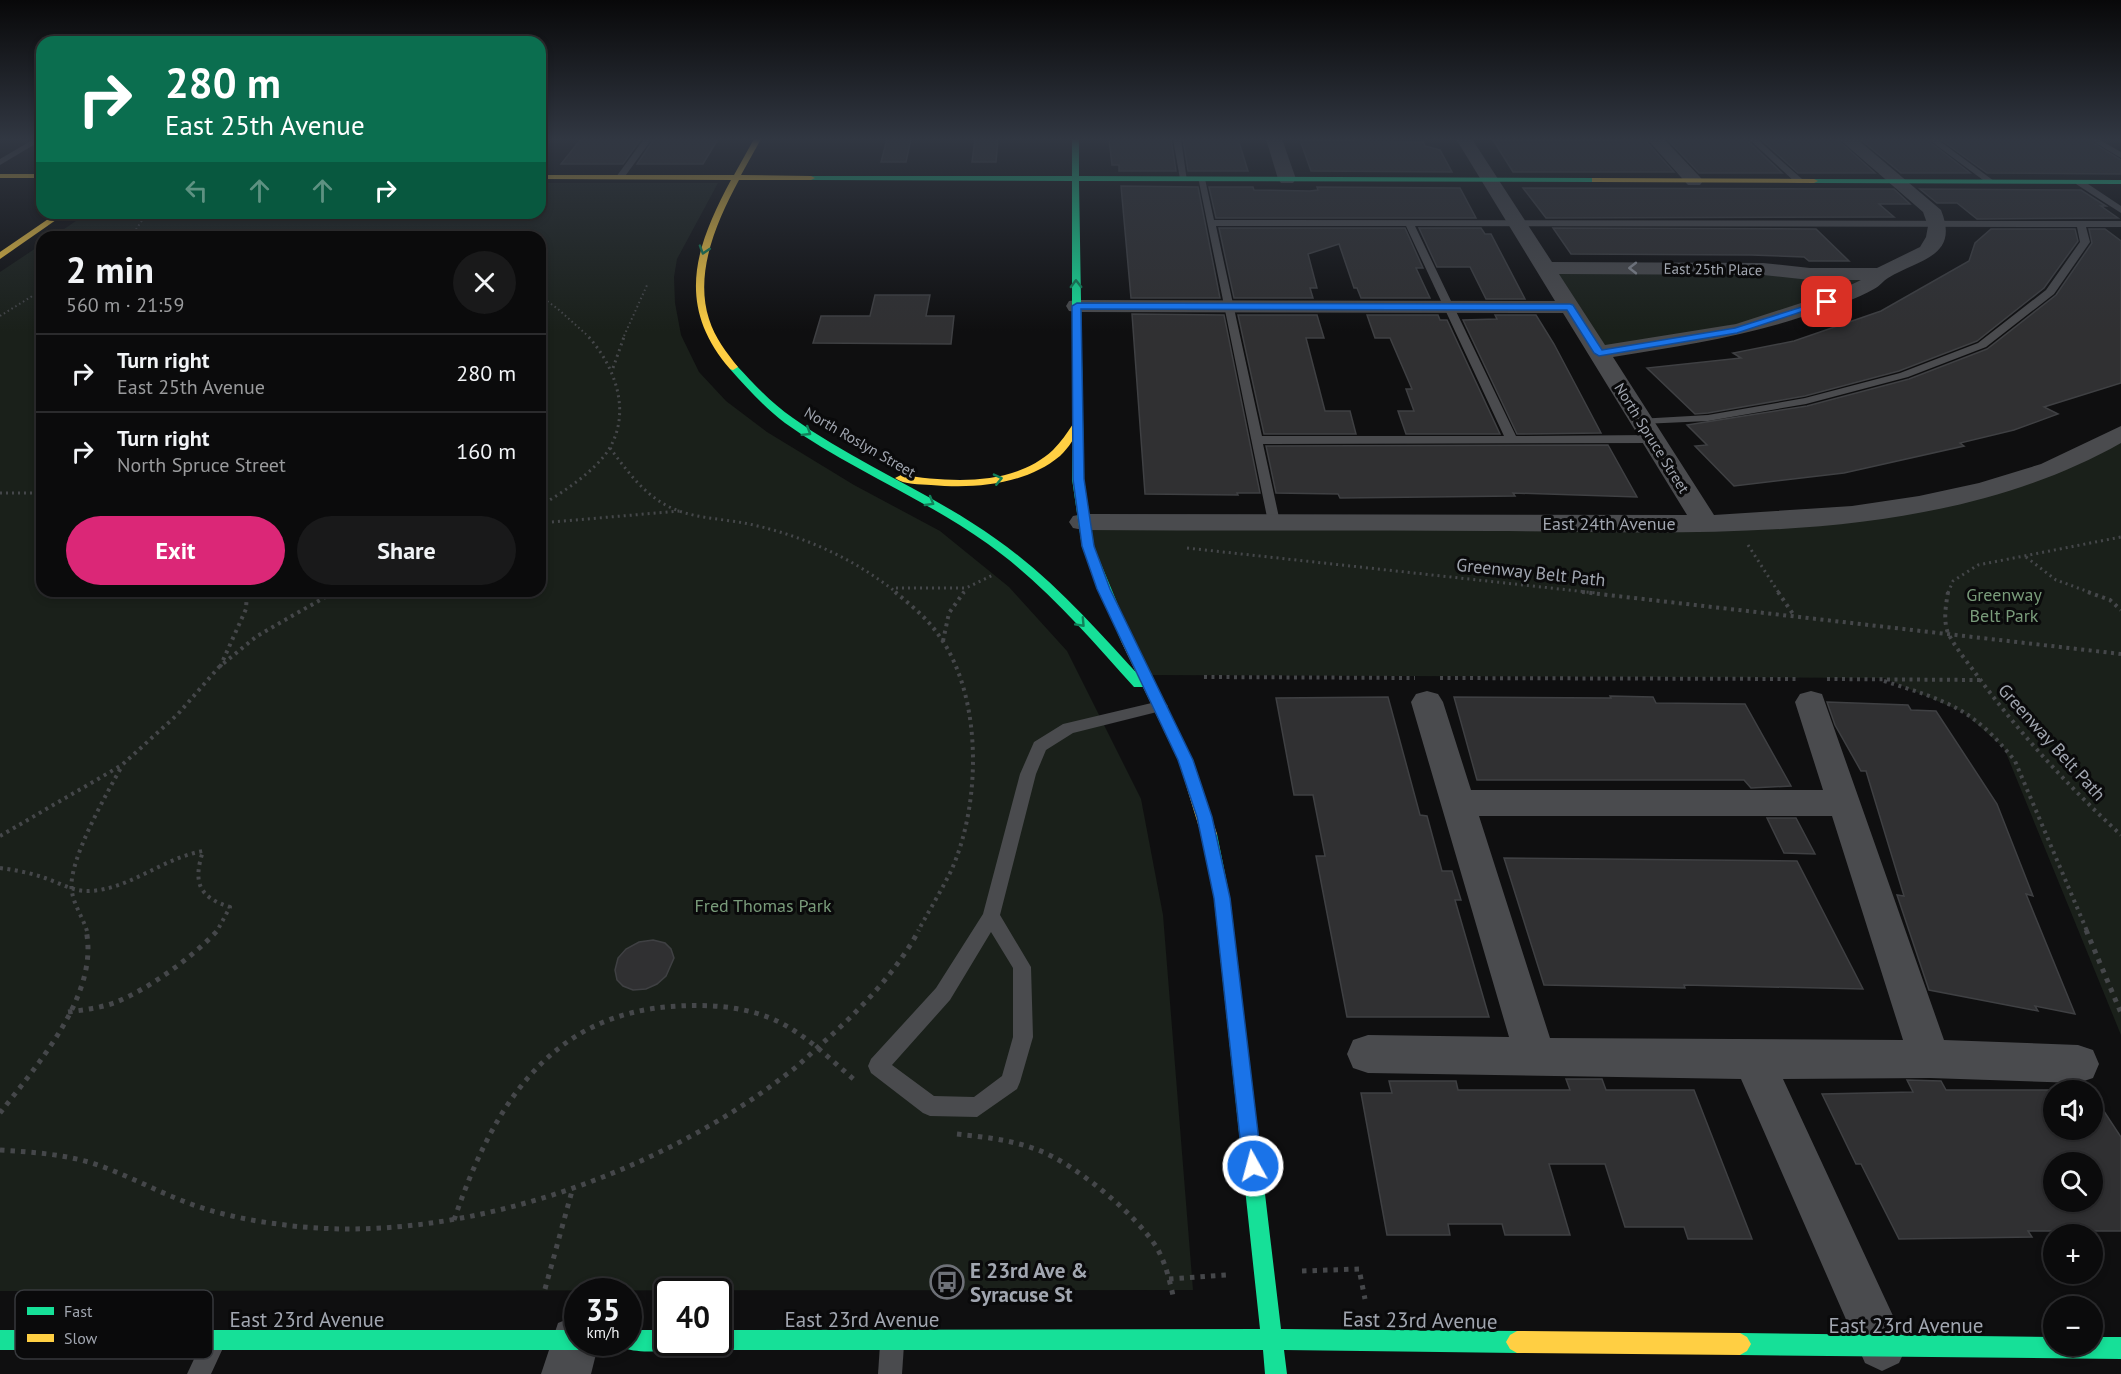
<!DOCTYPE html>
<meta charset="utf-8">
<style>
body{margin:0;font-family:"PT Sans",sans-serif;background:#19191a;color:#f1f3f6;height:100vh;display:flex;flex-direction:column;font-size:22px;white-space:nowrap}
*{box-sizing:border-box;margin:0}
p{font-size:20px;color:#9a9b9d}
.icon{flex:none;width:33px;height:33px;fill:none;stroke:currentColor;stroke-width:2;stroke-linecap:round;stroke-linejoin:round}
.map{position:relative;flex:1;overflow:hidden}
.details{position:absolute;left:36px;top:231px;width:510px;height:366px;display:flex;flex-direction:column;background:#0b0b0c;border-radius:18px;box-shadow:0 3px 9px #0003,0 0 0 2px #2b2b2d}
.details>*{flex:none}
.guide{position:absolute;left:36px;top:36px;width:510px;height:183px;border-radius:18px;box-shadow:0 3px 9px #0003,0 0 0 2px #2b2b2d;background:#0b6e4f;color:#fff;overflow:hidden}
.tools{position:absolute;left:2043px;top:1080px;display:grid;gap:12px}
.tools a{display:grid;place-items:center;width:60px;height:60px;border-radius:50%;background:#0b0b0c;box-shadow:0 3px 9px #0003,0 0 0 2px #2b2b2d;font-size:30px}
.speed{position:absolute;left:564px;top:1278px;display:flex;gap:12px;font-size:30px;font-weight:700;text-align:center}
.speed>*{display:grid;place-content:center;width:78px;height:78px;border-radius:50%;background:#0b0b0c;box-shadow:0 3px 9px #0003,0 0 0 2px #2b2b2d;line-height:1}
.speed small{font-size:15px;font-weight:400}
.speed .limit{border:3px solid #111;border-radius:9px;background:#fff;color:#111}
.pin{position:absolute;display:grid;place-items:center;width:51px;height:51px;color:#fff;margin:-26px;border-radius:12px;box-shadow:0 3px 9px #0006}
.me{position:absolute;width:66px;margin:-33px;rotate:353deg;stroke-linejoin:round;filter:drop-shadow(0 0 4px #0008)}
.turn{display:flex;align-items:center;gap:21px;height:126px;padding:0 30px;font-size:27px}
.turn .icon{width:78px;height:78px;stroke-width:2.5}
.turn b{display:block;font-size:42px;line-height:51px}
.lanes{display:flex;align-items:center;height:57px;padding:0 30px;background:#0003;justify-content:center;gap:30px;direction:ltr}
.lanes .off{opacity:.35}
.round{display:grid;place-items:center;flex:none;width:63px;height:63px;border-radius:32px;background:#19191a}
.overview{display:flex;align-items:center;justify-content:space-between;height:102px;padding:0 30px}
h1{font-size:36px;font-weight:600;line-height:45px}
.cta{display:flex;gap:12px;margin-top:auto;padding:12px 30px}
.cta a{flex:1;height:69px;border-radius:36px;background:#db2777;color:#fff;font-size:24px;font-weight:600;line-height:69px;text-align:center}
.cta a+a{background:#19191a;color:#f1f3f6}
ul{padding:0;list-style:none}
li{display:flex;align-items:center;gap:18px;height:78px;padding:0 30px;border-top:2px solid #2b2b2d}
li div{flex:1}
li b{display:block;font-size:22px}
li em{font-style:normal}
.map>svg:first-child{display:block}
.green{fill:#1a201a}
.building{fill:#303032;stroke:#3f4043;stroke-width:1.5;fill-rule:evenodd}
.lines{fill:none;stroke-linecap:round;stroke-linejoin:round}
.path-far3{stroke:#45474a;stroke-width:2;stroke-dasharray:1.5 3;stroke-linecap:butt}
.path-far2{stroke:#45474a;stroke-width:3;stroke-dasharray:2 4;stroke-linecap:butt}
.path-far1{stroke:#45474a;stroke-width:4;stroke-dasharray:3 4.5;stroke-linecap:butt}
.path{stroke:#45474a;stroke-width:5;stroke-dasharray:4.5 6;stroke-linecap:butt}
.lane{fill:#4a4b4e;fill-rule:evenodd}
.street{fill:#4a4b4e;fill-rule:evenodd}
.fast{fill:#16e098;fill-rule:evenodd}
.slow{fill:#ffcf43;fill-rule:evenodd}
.oneway{stroke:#118059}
.oneway2{stroke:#8b8f98}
.route{fill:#1a73e8;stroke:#114b97;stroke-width:1.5}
.labels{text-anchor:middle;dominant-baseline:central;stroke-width:6;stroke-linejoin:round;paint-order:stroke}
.far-street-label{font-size:15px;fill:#a1a6b0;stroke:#0a0a0b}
.street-label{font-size:18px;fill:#a1a6b0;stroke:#0a0a0b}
.park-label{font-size:18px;fill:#799b7a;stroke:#0a0a0b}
.near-poi-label{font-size:21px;font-weight:bold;fill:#a1a6b0;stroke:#0a0a0b;text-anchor:start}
.near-street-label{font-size:21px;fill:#a1a6b0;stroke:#0a0a0b}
.key{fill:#0a0a0b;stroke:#37393d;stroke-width:1.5}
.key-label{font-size:16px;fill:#a1a6b0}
</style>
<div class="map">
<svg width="2121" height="1374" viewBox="0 0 2121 1374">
<rect width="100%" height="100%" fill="#0f0f10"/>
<g class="green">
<polygon points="540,183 718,183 677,259 674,277 675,303 681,335 699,372 726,401 767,432 854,485 940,531 1009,587 1067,651 1141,799 1163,915 1193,1290 0,1291 0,272 42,244 42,591 540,591 540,237 52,237 88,213 540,213"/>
<polygon points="1546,268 1880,274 1809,309 1599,353"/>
<polygon points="2121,431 2121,1035 2004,748 1963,712 1884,678 1145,675 1083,522 1829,517 1994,486"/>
</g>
<g class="building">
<polygon points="581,139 641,139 623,164 561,164"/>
<polygon points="654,139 718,139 703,164 637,164"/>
<polygon points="887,139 911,139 906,162 881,162"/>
<polygon points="975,139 998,139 996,162 972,162"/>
<polygon points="1109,139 1171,139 1176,171 1119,171 1119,165 1112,165"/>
<polygon points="1183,139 1238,139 1248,171 1188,171"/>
<polygon points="1787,139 1837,139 1875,173 1798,173 1763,141 1791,141"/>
<polygon points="1860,139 1926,139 1970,173 1901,173"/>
<polygon points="1940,139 2087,139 2121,160 2121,174 1987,173"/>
<polygon points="1300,140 1423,142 1425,146 1440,150 1452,172 1311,171"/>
<polygon points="1493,140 1646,141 1674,172 1513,172"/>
<polygon points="1669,141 1748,141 1782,173 1699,173"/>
<polygon points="1121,186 1198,187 1220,298 1131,298"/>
<polygon points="1209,187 1253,187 1254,190 1310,191 1318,190 1317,187 1460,188 1476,218 1216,218"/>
<polygon points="1523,188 1894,189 1910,204 1879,204 1894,217 1546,218"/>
<polygon points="1920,189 2081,190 2106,206 2101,206 2118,218 1977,219 1957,203 1937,203"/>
<polygon points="1219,228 1405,228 1423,268 1416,268 1430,298 1361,298 1357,288 1354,288 1339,244 1308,254 1317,288 1310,288 1313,298 1234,298"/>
<polygon points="1419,228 1481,228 1485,234 1491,234 1525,299 1486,299 1470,267 1437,267"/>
<polygon points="1553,228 1816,229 1849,261 1809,261 1804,257 1751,255 1571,254"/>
<polygon points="1991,229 2075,229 2078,241 2044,288 1977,341 1899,371 1805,396 1708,413 1695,414 1647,368 1741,358 1733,353 1794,341 1881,311 1969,261 1975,243"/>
<polygon points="2089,229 2105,229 2121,241 2121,383 2044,407 2058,414 2014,430 1960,443 1964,446 1844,473 1734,486 1695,446 1707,445 1687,425 1807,406 1909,379 1987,349 2056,295 2092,243"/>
<polygon points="875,295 930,295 926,316 954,316 951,344 813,343 821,316 870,316"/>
<polygon points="1132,314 1224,315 1260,493 1237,493 1238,495 1145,494"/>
<polygon points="1238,315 1317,315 1324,338 1306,338 1325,411 1350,411 1356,434 1264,434"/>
<polygon points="1367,315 1438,315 1440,320 1447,320 1500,434 1406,434 1398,411 1414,411 1406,389 1412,389 1390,338 1375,338"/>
<polygon points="1495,315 1536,315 1554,344 1601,433 1517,434 1463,320 1497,319"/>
<polygon points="1608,445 1637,497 1513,493 1515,496 1340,498 1338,494 1276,493 1266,446"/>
<polygon points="1610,696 1653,697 1656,703 1745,704 1791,786 1751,788 1744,780 1477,780 1454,697 1611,698"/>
<polygon points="1388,697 1420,815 1427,816 1442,871 1452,871 1461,900 1455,900 1489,1017 1347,1017 1316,856 1325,856 1313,795 1294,795 1276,698"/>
<polygon points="1827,702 1908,705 1911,710 1936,711 1997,804 2033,896 2026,894 2075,1014 2035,1006 2038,1011 1929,990 1897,895 1904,896 1866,771 1861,771 1835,725"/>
<polygon points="1767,818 1796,818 1815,854 1784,853"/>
<polygon points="1504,858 1797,861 1863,989 1684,985 1685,988 1544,985"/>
<polygon points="653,940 665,943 671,949 674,958 666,976 657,984 646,989 633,990 623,986 617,980 615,970 618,958 626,949 639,942"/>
<polygon points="1566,1079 1602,1079 1606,1090 1694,1090 1752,1239 1688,1239 1684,1227 1625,1227 1605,1164 1549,1164 1570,1235 1505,1235 1502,1224 1448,1224 1450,1235 1387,1235 1361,1093 1392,1093 1389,1081 1456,1081 1458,1090 1570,1090"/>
<path d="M1907,1080L1941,1081L1946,1090H2090H2054V1130H2092V1093L2121,1137V1231H2028L2032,1237L1899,1239L1861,1164H1856L1822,1094L1913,1092ZM2054,1162H2092V1202H2054Z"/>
</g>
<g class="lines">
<g class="path-far3">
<polyline points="131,237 147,213"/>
<polyline points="540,296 558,309 588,336"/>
<polyline points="0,316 42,290"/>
<polyline points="624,336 648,283"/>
</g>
<g class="path-far2">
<polyline points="613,368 625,334"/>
<path d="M610,448C625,468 641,491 664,504C689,519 721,518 749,524C804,536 853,558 897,593"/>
<polyline points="0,493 42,493"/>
<path d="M540,506C563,492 588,476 605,455C634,416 616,366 586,334"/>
<polyline points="540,523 680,511"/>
<polyline points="1748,545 1779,593"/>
<polyline points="1187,548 1596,593"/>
<polyline points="2026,557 2056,580 2092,593"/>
<polyline points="896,588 966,588 993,575"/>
<polyline points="331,593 335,591"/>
<polyline points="963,593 966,589"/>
<polyline points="1948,593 1953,581 1978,565 2121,537"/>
</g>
<g class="path-far1">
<path d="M895,592C911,605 929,620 940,637C983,698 981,805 951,871C941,891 929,911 918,931"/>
<polyline points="1582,592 2121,654"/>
<polyline points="1778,592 1793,614"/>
<path d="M1948,592C1946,605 1943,620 1948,633C1956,649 1969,664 1979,678C2021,735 2069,787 2121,835"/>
<polyline points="2088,592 2110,600 2121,610"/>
<polyline points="943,641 949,613 964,592"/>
<polyline points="220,667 246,609 247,592"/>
<polyline points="1204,677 1415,678"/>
<polyline points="1440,678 1796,679"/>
<polyline points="1827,679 1980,680"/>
<path d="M1884,681C1947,701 1973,708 2015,761L2087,931"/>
<polyline points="0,836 122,765 178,714 219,667 257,636 334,592"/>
<path d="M0,868C15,870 31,873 45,878C60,883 74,892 90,891C130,889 163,858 203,851C193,882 198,897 230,907L217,931"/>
<path d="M87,931C83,918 74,905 72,892C66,864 108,791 122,766"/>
</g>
<g class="path">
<polyline points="2086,930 2121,1013"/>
<path d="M68,1012C84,1010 99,1008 114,1003C149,989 193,957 218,930"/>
<path d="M0,1113C37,1065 100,994 86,930"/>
<path d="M957,1134C984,1137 1012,1140 1038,1150C1075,1164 1136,1214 1157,1248C1166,1264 1170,1282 1174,1300"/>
<path d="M0,1150C31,1152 62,1154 92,1163C123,1173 152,1189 183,1201C213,1213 246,1220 278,1224C447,1249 654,1177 787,1074C801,1064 813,1051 826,1040C861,1009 897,971 919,930"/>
<path d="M454,1220C492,1109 548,1012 679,1006C713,1004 750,1007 781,1023C810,1038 833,1062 857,1082"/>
<polyline points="1302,1271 1359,1269 1365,1299"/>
<polyline points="1169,1279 1226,1275"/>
<polyline points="545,1289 572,1191"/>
</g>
<g class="lane">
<polygon points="34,139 42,140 0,165 0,159"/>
<polygon points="644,139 652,139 623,179 617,179 616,177"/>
<polygon points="1173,139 1181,139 1187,181 1180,179"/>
<polygon points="1749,139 1757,139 1802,179 1802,183 1796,183"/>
<polygon points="1928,139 1937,139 1994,181 1987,183"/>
<polygon points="2089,139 2098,139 2121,152 2121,158"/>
<path d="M1198,177L1205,179L1214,220L2121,221V227H2086L2090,242L2054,294L1986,347L1908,377L1806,404L1708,421L1642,424L1638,423V419L1708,415L1805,398L1900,373L1978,343L2046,290L2080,242L2077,227L1415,226L1516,436L1653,435L1659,439L1653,443L1263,444L1280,522L1274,526L1268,522ZM1216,226H1406L1504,436H1262Z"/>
<polygon points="2076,180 2082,180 2121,206 2121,213 2076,184"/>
<path d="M1160,701L1165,702L1168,706L1165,710L1073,733L1046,750L1036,774L1000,915L1031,967L1033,1037L1020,1082L1017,1089L977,1117L930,1116L923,1113L871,1073L868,1066L871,1059L936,988L983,914L1020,774L1034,742L1063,724ZM991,932L1013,968V1037L1002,1076L974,1097L934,1096L892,1065L950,1000Z"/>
<polygon points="892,1333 900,1337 904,1345 902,1374 878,1374 880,1345 884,1337"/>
<polygon points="211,1336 219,1340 223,1348 211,1374 187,1374 203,1340"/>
</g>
<g class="street">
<polygon points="1266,139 1282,139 1296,179 1293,183 1281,183 1278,179"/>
<path d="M1456,139H1472L1552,262L1763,263L1810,268H1877L1920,247L1926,237L1928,226L1923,212L1839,139H1857L1941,210C1960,257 1919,259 1888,278C1883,281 1880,286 1874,289C1857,299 1837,305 1819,311C1750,336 1685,345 1613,357L1714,515L1852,506L1919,496L1979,483L2041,464L2121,426V443C1935,548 1696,532 1490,531C1354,530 1219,531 1083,530L1073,528L1069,522L1073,516L1083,514L1687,515L1563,313L1077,312L1069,311L1066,306L1069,301L1077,300L1555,301ZM1559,274L1763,275L1810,280H1861L1838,291L1736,324L1605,345Z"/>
<polygon points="1647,139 1664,139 1700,177 1703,181 1700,185 1688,185"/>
<path d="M1427,691L1438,694L1443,702L1471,790H1823L1795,702L1800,694L1811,691L1822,694L1944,1040L2078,1045L2093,1050L2099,1064L2093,1078L2078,1083L1930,1078L1783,1079L1907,1346L1899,1363L1882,1371L1865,1363L1741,1079L1368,1073L1353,1068L1347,1054L1353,1040L1368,1035L1509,1037L1411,702L1416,694ZM1479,816H1832L1903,1040L1550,1038Z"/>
<polygon points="575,1316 578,1317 578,1342 599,1342 591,1374 541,1374 558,1323"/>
</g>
<g class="fast">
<polygon points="1072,139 1079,139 1079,176 1595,178 1599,180 1595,182 1079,181 1084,479 1094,547 1133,641 1127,645 1121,641 1082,547 1072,479 1072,181 811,180 807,178 811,176 1072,176"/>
<polygon points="1811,179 2121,180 2121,184 1814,183 1811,183"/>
<path d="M733,364L736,365C754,384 771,403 793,418C857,464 932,493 996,539C1052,578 1098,631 1144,681L1146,684L1144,687H1134C1089,637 1044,584 988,544C924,498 849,469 785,423C764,407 747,388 730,369V365Z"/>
<polygon points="1209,828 1214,830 1217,834 1230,898 1281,1329 1517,1331 1524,1335 1528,1342 1524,1349 1517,1353 1284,1350 1287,1374 1265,1374 1263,1350 718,1350 711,1347 709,1342 718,1342 718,1330 1260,1329 1214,898 1201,834 1204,830"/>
<polygon points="0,1330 578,1330 578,1342 587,1342 585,1347 578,1350 0,1350"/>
<path d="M628,1330H668V1342H677L675,1347C661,1353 635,1353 621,1347L619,1342H628Z"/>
<polygon points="1740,1333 2054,1337 2054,1346 2092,1346 2092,1337 2121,1337 2121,1359 1740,1355 1733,1351 1729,1344 1733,1337"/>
</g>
<g class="slow">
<path d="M754,139H761L741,175L811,176L815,178L811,180H739C717,221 694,272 709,319C715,338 726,352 738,367L733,370L730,369C675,305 695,247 731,180L540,179V175H734Z"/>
<rect x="0" y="174" width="42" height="4"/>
<polygon points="1592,178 1814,179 1818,181 1814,183 1595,182 1592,182"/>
<polygon points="57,213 66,213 0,259 0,252"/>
<path d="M1077,423L1082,426C1075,436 1069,448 1060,456C1025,485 974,489 931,485C920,484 904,485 895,478L901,475C951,482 1013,487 1053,450C1061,442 1067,433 1073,424Z"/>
<polygon points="1127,637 1133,641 1193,762 1217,834 1214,838 1209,840 1204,838 1201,834 1179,762 1121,641"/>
<polygon points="1517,1331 1740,1333 1747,1337 1751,1344 1747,1351 1740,1355 1517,1353 1510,1349 1506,1342 1510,1335"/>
</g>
</g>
<defs><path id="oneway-chevron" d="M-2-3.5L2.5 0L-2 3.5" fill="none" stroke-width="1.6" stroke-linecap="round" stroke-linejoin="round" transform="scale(1.5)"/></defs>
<g class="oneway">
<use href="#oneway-chevron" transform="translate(704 250) rotate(107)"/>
<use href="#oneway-chevron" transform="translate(1076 284) rotate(-91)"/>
<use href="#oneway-chevron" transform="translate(807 432) rotate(32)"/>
<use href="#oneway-chevron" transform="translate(998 479) rotate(-13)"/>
<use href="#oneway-chevron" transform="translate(930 502) rotate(30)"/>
<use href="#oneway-chevron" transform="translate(1081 623) rotate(47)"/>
</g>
<use class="oneway2" href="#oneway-chevron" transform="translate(1633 268) rotate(-180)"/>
<linearGradient id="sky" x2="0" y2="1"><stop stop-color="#080809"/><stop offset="0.42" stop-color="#313742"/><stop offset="1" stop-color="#313742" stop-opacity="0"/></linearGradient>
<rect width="2121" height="331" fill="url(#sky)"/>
<polygon class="route" points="1824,300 1831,302 1737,333 1599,356 1594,353 1567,310 1081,309 1084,479 1094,546 1110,589 1193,760 1212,817 1230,898 1262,1166 1259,1172 1253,1175 1246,1172 1243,1166 1214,898 1197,817 1178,760 1097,589 1082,546 1073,479 1072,306 1077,303 1570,304 1573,305 1602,350 1735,328"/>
<defs>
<g id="bus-ring" transform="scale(1.725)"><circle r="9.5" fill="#0a0a0b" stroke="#6e7178" stroke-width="1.5"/><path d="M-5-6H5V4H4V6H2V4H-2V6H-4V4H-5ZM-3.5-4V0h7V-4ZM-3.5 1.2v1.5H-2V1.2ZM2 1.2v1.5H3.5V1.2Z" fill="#6e7178"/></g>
</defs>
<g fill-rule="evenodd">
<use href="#bus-ring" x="947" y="1282"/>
</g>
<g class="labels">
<g class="far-street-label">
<text transform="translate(1713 269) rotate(1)">East 25th Place</text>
<text transform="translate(1652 438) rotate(58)">North Spruce Street</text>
<text transform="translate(860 442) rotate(30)">North Roslyn Street</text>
</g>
<g class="street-label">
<text x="1609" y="523">East 24th Avenue</text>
<text transform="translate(1531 572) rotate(6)">Greenway Belt Path</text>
<text transform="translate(2052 742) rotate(48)">Greenway Belt Path</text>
</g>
<g class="park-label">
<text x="2004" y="594">Greenway<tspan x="2004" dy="21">Belt Park</tspan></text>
<text x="763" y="905">Fred Thomas Park</text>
</g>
<g class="near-poi-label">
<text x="970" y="1270">E 23rd Ave &amp;<tspan x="970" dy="24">Syracuse St</tspan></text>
</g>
<g class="near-street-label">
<text x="307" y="1319">East 23rd Avenue</text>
<text x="862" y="1319">East 23rd Avenue</text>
<text transform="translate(1420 1320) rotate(1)">East 23rd Avenue</text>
<text x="1906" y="1325">East 23rd Avenue</text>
</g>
</g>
<rect x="15" y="1290" width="198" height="69" rx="9" class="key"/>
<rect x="27" y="1307" width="27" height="8" fill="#16e098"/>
<rect x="27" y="1334" width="27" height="8" fill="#ffcf43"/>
<g class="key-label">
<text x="64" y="1317">Fast</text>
<text x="64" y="1344">Slow</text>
</g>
</svg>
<div class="tools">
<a><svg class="icon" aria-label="sound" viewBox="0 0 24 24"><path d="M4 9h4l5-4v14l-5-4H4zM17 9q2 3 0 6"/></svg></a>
<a><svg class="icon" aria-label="search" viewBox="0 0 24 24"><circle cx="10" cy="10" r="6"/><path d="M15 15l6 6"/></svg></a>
<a>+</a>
<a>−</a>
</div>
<div class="speed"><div>35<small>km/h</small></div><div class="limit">40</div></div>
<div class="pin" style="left:1827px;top:302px;background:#d93025"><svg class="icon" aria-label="arrive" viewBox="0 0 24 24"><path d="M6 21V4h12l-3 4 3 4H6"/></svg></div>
<svg class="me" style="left:1253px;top:1166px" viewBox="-20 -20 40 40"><circle r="17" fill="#1a73e8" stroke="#fff" stroke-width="3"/><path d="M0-11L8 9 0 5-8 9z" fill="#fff"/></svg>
<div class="guide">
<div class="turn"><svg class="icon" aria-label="right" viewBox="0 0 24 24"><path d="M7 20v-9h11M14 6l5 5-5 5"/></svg><div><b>280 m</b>East 25th Avenue</div></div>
<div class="lanes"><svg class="icon off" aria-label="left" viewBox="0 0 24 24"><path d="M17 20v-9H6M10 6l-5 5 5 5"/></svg><svg class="icon off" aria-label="ahead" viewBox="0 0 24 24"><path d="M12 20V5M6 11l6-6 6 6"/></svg><svg class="icon off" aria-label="ahead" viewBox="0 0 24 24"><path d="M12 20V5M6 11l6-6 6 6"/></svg><svg class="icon" aria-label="right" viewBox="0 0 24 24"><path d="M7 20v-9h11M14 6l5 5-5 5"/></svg></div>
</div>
<section class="details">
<div class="overview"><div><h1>2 min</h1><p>560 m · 21:59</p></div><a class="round"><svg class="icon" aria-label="close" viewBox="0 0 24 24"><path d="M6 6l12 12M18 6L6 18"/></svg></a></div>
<ul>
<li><svg class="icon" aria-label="right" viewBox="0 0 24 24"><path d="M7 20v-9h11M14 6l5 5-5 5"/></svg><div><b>Turn right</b><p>East 25th Avenue</p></div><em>280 m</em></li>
<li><svg class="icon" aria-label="right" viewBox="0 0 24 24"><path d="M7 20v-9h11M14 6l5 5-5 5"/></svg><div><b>Turn right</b><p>North Spruce Street</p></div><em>160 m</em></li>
</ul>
<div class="cta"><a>Exit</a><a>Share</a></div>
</section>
</div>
